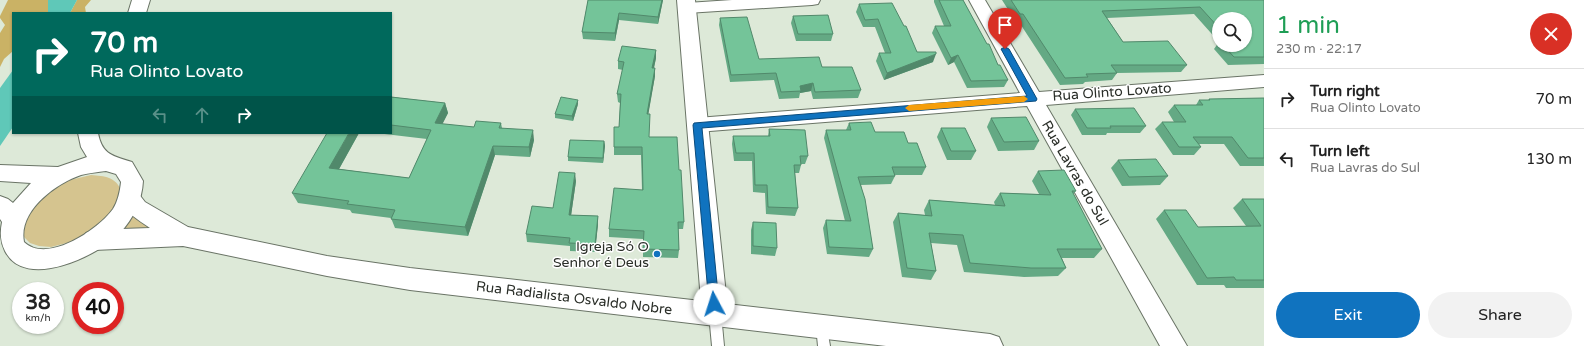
<!DOCTYPE html>
<meta charset="utf-8">
<style>
body{margin:0;font-family:"Varela Round",sans-serif;background:#f2f2f2;color:#222;height:100vh;display:flex;flex-direction:column;font-size:15px;white-space:nowrap}
*{box-sizing:border-box;margin:0}
p{font-size:13px;color:#767676}
.icon{flex:none;width:22px;height:22px;fill:none;stroke:currentColor;stroke-width:2;stroke-linecap:round;stroke-linejoin:round}
.map{position:relative;flex:1;overflow:hidden}
.details{display:flex;flex-direction:column;background:#fff;width:320px}
.details>*{flex:none}
.banner{position:absolute;left:12px;top:12px;width:380px;height:122px;border-radius:0px;box-shadow:0 1px 3px #0004;background:#00695c;color:#fff;overflow:hidden}
.controls{position:absolute;left:1212px;top:12px;display:grid;gap:8px}
.controls a{display:grid;place-items:center;width:40px;height:40px;border-radius:50%;background:#fff;box-shadow:0 1px 3px #0004;font-size:20px}
.speed{position:absolute;left:12px;top:282px;display:flex;gap:8px;font-size:20px;font-weight:700;text-align:center}
.speed>*{display:grid;place-content:center;width:52px;height:52px;border-radius:50%;background:#fff;box-shadow:0 1px 3px #0004;line-height:1}
.speed small{font-size:10px;font-weight:400}
.speed .limit{border:6px solid #d22;background:#fff;color:#111}
.pin{position:absolute;display:grid;place-items:center;width:34px;height:34px;color:#fff;margin:-41px -17px;border-radius:50% 50% 50% 0;rotate:-45deg;box-shadow:0 0 4px #0007}
.pin .icon{rotate:45deg}
.me{position:absolute;width:44px;margin:-22px;rotate:355deg;stroke-linejoin:round;filter:drop-shadow(0 0 3px #0008)}
.turn{display:flex;align-items:center;gap:14px;height:84px;padding:0 12px;font-size:18px}
.turn .icon{width:52px;height:52px;stroke-width:2.5}
.turn b{display:block;font-size:28px;line-height:34px}
.lanes{display:flex;align-items:center;height:38px;padding:0 12px;background:#0003;justify-content:center;gap:20px;direction:ltr}
.lanes .off{opacity:.35}
.round{display:grid;place-items:center;flex:none;width:42px;height:42px;border-radius:21px;background:#f2f2f2}
.overview{display:flex;align-items:center;justify-content:space-between;height:68px;padding:0 12px}
h1{font-size:24px;font-weight:600;line-height:30px;color:#1e9e55}
.cta{display:flex;gap:8px;margin-top:auto;padding:8px 12px}
.cta a{flex:1;height:46px;border-radius:24px;background:#1073bf;color:#fff;font-size:16px;font-weight:600;line-height:46px;text-align:center}
.cta a+a{background:#f2f2f2;color:#222}
ul{padding:0;list-style:none}
li{display:flex;align-items:center;gap:12px;height:60px;padding:0 12px;border-top:1px solid #e0e0e0}
li div{flex:1}
li b{display:block;font-size:15px}
li em{font-style:normal}
main{display:flex;flex:1;min-height:0}
.map>svg:first-child{display:block}
.green{fill:#d5c48f}
.forest{fill:#cab265}
.water{fill:#5fc8b8}
.lines{fill:none;stroke-linecap:round;stroke-linejoin:round}
.service-casing{stroke:#6a7466;stroke-width:2}
.minor-casing{stroke:#6a7466;stroke-width:2}
.tertiary-casing{stroke:#6a7466;stroke-width:2}
.secondary-casing{stroke:#6a7466;stroke-width:2}
.service{fill:#fff;fill-rule:evenodd}
.minor{fill:#fff;fill-rule:evenodd}
.tertiary{fill:#fff;fill-rule:evenodd}
.secondary{fill:#fff;fill-rule:evenodd}
.wall{fill:#64a984;fill-rule:evenodd}
.shaded-wall{fill:#51896b}
.building{fill:#74c499;stroke:#51896b}
.route{fill:#1073bf;stroke:#0a4b7c}
.slow{fill:#f59e0b}
.poi-dot{fill:#1073bf;stroke:#fff;stroke-width:1.5}
.labels{text-anchor:middle;dominant-baseline:central;stroke-width:3;stroke-linejoin:round;paint-order:stroke}
.street-label{font-size:14px;fill:#2a2e28;stroke:#fff}
.poi-label{font-size:14px;fill:#2a2e28;stroke:#fff;text-anchor:end}
</style>
<main>
<div class="map">
<svg width="1264" height="346" viewBox="0 0 1264 346">
<rect width="100%" height="100%" fill="#dde9d8"/>
<g class="green">
<path d="M91,175C105,176 115,177 121,190L112,216L78,240L51,247L39,246L30,243L24,237L22,221L33,203L66,181Z"/>
<polygon points="133,215 163,234 114,234"/>
</g>
<g class="forest">
<polygon points="8,0 48,0 48,13 13,13 13,51 4,59 0,67 0,33 5,25 0,18 0,16"/>
<polygon points="77,0 91,0 85,7 86,13 70,13"/>
</g>
<g class="water">
<polygon points="48,0 77,0 70,13 48,13"/>
<polygon points="13,70 13,127 0,146 0,88"/>
</g>
<g class="lines">
<g class="service-casing">
<g id="service">
<polygon points="715,309 719,310 721,314 724,346 712,346 709,314 711,310"/>
<polygon points="822,321 826,322 830,346 818,346 816,326 818,322"/>
</g>
</g>
<g class="minor-casing">
<g id="minor">
<polygon points="732,0 820,0 818,4 812,5 687,13 681,12 679,8 681,4 687,3"/>
<polygon points="969,0 985,0 1039,92 1264,75 1264,87 1046,105 1187,346 1160,346 1027,106 697,132 690,130 687,125 690,120 697,118 1020,93"/>
</g>
</g>
<g class="tertiary-casing">
<path id="tertiary" d="M677,0H695L727,304L990,334L999,337L1003,346H886L410,290L327,276L183,246L94,250L86,247L82,240L86,233L94,230L150,228C137,219 126,213 119,199L122,193L130,190L138,193L145,202L188,227L327,256L410,268L701,301Z"/>
</g>
<g class="secondary-casing">
<g id="secondary">
<polygon points="132,0 150,0 146,13 128,13"/>
<path d="M78,133H98C102,155 113,156 132,162L143,181C142,201 133,219 120,233C98,256 25,291 5,251C0,241 0,232 2,222L0,219V196L8,199L13,203L31,183L0,181V165L58,167L87,157L81,147ZM106,171L116,174L121,182C120,191 118,201 113,209C98,230 47,264 24,242C18,211 55,184 81,175C89,173 98,172 106,171Z"/>
</g>
</g>
<use href="#service" class="service"/>
<use href="#minor" class="minor"/>
<use href="#tertiary" class="tertiary"/>
<use href="#secondary" class="secondary"/>
</g>
<g class="wall">
<polygon points="588,0 663,0 658,24 619,20 615,41 583,39 582,32"/>
<polygon points="934,0 963,0 998,65 1008,80 1004,87 967,88 954,62 948,65 932,33 935,26 944,26 934,2"/>
<path d="M1002,0H1264V64L1228,65L1214,49L1219,42L1194,14L1107,18L1123,42L1187,65L1181,72L1117,73L1112,80L1085,82L1083,84L1060,85L1019,22H1016ZM1219,19L1245,45H1219Z"/>
<polygon points="859,4 904,26 917,52 933,62 884,80 876,61 879,53 885,53 875,27 863,27 856,12"/>
<polygon points="793,16 833,34 831,41 796,41 791,23"/>
<polygon points="720,18 759,59 822,67 861,90 858,98 813,99 811,91 800,93 799,98 779,99 774,80 730,82 719,25"/>
<polygon points="656,50 656,58 654,68 655,68 655,76 648,114 649,137 679,170 684,222 683,229 678,229 679,250 678,258 643,257 643,239 609,237 609,229 642,190 641,155 614,155 614,147 619,127 620,103 618,102 617,94 623,70 618,69 618,61"/>
<polygon points="391,97 445,103 448,113 442,124 474,127 501,123 502,128 534,140 530,157 495,155 468,236 395,228 391,218 352,213 350,210 298,203 292,193 359,133 339,169 409,178 427,139 376,133 391,133"/>
<polygon points="1264,98 1264,166 1240,166 1224,144 1199,144 1201,147 1194,155 1173,155 1155,129 1162,122 1174,122 1168,112 1174,105 1196,105 1199,100 1208,100 1209,99"/>
<polygon points="578,104 573,121 555,118 555,114"/>
<polygon points="1075,109 1146,126 1140,133 1107,133 1106,135 1082,135 1071,115"/>
<polygon points="991,118 1039,141 1034,150 998,151 987,127"/>
<polygon points="849,123 908,143 926,167 922,175 895,175 895,176 891,184 861,185 873,249 869,257 827,254 823,228 826,220 845,221 824,138 826,130 846,130"/>
<polygon points="941,128 976,151 971,160 947,160 937,137"/>
<polygon points="769,129 808,156 805,164 801,164 801,165 799,173 795,173 798,208 795,216 766,214 765,193 753,192 752,161 734,161 732,144 733,136 768,136"/>
<polygon points="604,141 605,146 603,163 568,161 568,157"/>
<polygon points="1118,160 1168,176 1160,185 1122,186 1111,168"/>
<polygon points="1038,171 1076,191 1073,194 1102,249 1094,258 1062,258 1066,268 1058,276 1024,277 964,272 957,245 931,243 936,271 931,280 902,277 893,222 898,213 925,215 924,210 929,200 995,205 994,202 1000,193 1039,194 1032,181"/>
<polygon points="576,181 571,215 598,216 598,224 595,252 570,251 570,246 527,242 526,234 553,208"/>
<polygon points="1242,199 1264,199 1264,288 1226,288 1224,285 1197,285 1156,219 1164,210 1198,227 1246,226 1233,208"/>
<polygon points="753,222 777,248 775,256 751,254 751,230"/>
</g>
<g class="shaded-wall">
<polygon points="662,0 663,0 658,24 658,17"/>
<polygon points="619,13 619,20 615,41 615,33"/>
<polygon points="656,50 656,58 652,76 652,68"/>
<polygon points="936,54 933,62 884,80 887,73"/>
<polygon points="958,55 954,62 948,65 951,58"/>
<polygon points="655,68 655,76 647,122 647,114"/>
<polygon points="813,83 811,91 800,93 800,86"/>
<polygon points="578,100 578,104 573,121 572,116"/>
<polygon points="445,103 448,113 438,133 435,123"/>
<polygon points="533,130 534,140 530,157 529,147"/>
<polygon points="349,133 359,133 334,178 329,168"/>
<polygon points="604,141 605,146 603,163 603,158"/>
<polygon points="493,146 495,155 468,236 465,227"/>
<polygon points="575,173 576,181 570,223 569,215"/>
<polygon points="598,216 598,224 595,252 595,244"/>
</g>
<g class="building">
<polygon points="588,0 662,0 658,17 619,13 615,33 582,32"/>
<polygon points="939,0 963,0 987,44 989,44 998,65 1000,65 1008,80 971,81 958,55 951,58 935,26 951,26"/>
<polygon points="1011,0 1264,0 1264,57 1234,57 1223,45 1245,45 1245,19 1219,19 1219,28 1200,7 1102,11 1123,42 1168,41 1187,65 1111,65 1117,73 1086,74 1088,77 1065,78 1023,14 1020,14"/>
<polygon points="892,3 904,26 906,26 917,52 936,52 936,54 887,73 879,53 891,53 878,19 865,20 859,4"/>
<polygon points="828,15 833,34 798,34 793,16"/>
<polygon points="747,17 759,59 819,57 822,67 852,67 861,90 815,92 813,83 800,86 801,91 781,92 776,73 731,75 720,18"/>
<polygon points="622,46 656,50 652,68 655,68 647,114 650,114 649,137 677,137 679,170 681,170 684,222 678,222 679,250 643,249 644,231 609,229 614,188 643,190 642,147 614,147 614,127 619,127 621,94 617,94 624,62 618,61"/>
<polygon points="391,97 445,103 435,123 474,127 476,121 501,123 499,128 533,130 529,147 493,146 465,227 391,219 395,210 347,204 349,201 292,193 327,133 349,133 329,168 409,178 431,130 391,125"/>
<polygon points="561,97 578,100 572,116 555,114"/>
<polygon points="1264,98 1264,158 1248,158 1232,137 1193,137 1201,147 1179,147 1162,122 1186,122 1174,105 1203,105 1199,100 1210,100 1209,99"/>
<polygon points="1134,108 1146,126 1110,126 1111,128 1087,128 1075,109"/>
<polygon points="1026,117 1039,141 1004,142 991,118"/>
<polygon points="871,122 875,132 904,132 908,143 917,143 926,167 892,167 895,176 858,177 865,199 873,249 829,247 826,220 851,221 826,130 851,130 849,123"/>
<polygon points="941,128 965,128 976,151 951,151"/>
<polygon points="769,129 805,130 808,156 800,156 801,165 794,165 798,208 768,207 767,185 755,185 754,153 736,153 733,136 770,136"/>
<polygon points="570,140 604,141 603,158 568,157"/>
<polygon points="1156,159 1168,176 1129,177 1118,160"/>
<polygon points="1064,170 1076,191 1072,191 1102,249 1057,249 1066,268 1031,268 970,263 963,235 929,233 936,271 907,268 898,213 932,216 929,200 1005,206 1000,193 1051,195 1038,171"/>
<polygon points="559,172 575,173 569,215 598,216 595,244 569,243 570,238 526,234 532,206 553,208"/>
<polygon points="1242,199 1264,199 1264,280 1236,280 1234,277 1207,278 1164,210 1186,210 1198,227 1261,226"/>
<polygon points="753,222 776,223 777,248 753,246"/>
</g>
<polygon class="route" points="1005,47 1009,49 1037,99 1036,101 702,128 719,304 718,307 714,308 710,307 709,304 693,125 694,123 1027,96 1001,49"/>
<polygon class="slow" points="1024,96 1028,99 1024,102 909,111 905,108 909,105"/>
<circle class="poi-dot" cx="657" cy="254" r="4"/>
<g class="labels">
<g class="street-label">
<text transform="translate(1112 92) rotate(-4)">Rua Olinto Lovato</text>
<text transform="translate(1075 173) rotate(60)">Rua Lavras do Sul</text>
<text transform="translate(574 298) rotate(7)">Rua Radialista Osvaldo Nobre</text>
</g>
<g class="poi-label">
<text x="649" y="246">Igreja Só O<tspan x="649" dy="16">Senhor é Deus</tspan></text>
</g>
</g>
</svg>
<div class="controls">
<a><svg class="icon" aria-label="search" viewBox="0 0 24 24"><circle cx="10" cy="10" r="6"/><path d="M15 15l6 6"/></svg></a>
</div>
<div class="speed"><div>38<small>km/h</small></div><div class="limit">40</div></div>
<div class="pin" style="left:1005px;top:49px;background:#d93025"><svg class="icon" aria-label="arrive" viewBox="0 0 24 24"><path d="M6 21V4h12l-3 4 3 4H6"/></svg></div>
<svg class="me" style="left:714px;top:304px" viewBox="-20 -20 40 40"><circle r="19" fill="#fff"/><path d="M0-13L10 11 0 6-10 11z" fill="#1073bf"/></svg>
<div class="banner">
<div class="turn"><svg class="icon" aria-label="right" viewBox="0 0 24 24"><path d="M7 20v-9h11M14 6l5 5-5 5"/></svg><div><b>70 m</b>Rua Olinto Lovato</div></div>
<div class="lanes"><svg class="icon off" aria-label="left" viewBox="0 0 24 24"><path d="M17 20v-9H6M10 6l-5 5 5 5"/></svg><svg class="icon off" aria-label="ahead" viewBox="0 0 24 24"><path d="M12 20V5M6 11l6-6 6 6"/></svg><svg class="icon" aria-label="right" viewBox="0 0 24 24"><path d="M7 20v-9h11M14 6l5 5-5 5"/></svg></div>
</div>
</div>
<section class="details">
<div class="overview"><div><h1>1 min</h1><p>230 m · 22:17</p></div><a class="round" style="background:#d93025;color:#fff"><svg class="icon" aria-label="close" viewBox="0 0 24 24"><path d="M6 6l12 12M18 6L6 18"/></svg></a></div>
<ul>
<li><svg class="icon" aria-label="right" viewBox="0 0 24 24"><path d="M7 20v-9h11M14 6l5 5-5 5"/></svg><div><b>Turn right</b><p>Rua Olinto Lovato</p></div><em>70 m</em></li>
<li><svg class="icon" aria-label="left" viewBox="0 0 24 24"><path d="M17 20v-9H6M10 6l-5 5 5 5"/></svg><div><b>Turn left</b><p>Rua Lavras do Sul</p></div><em>130 m</em></li>
</ul>
<div class="cta"><a>Exit</a><a>Share</a></div>
</section>
</main>
